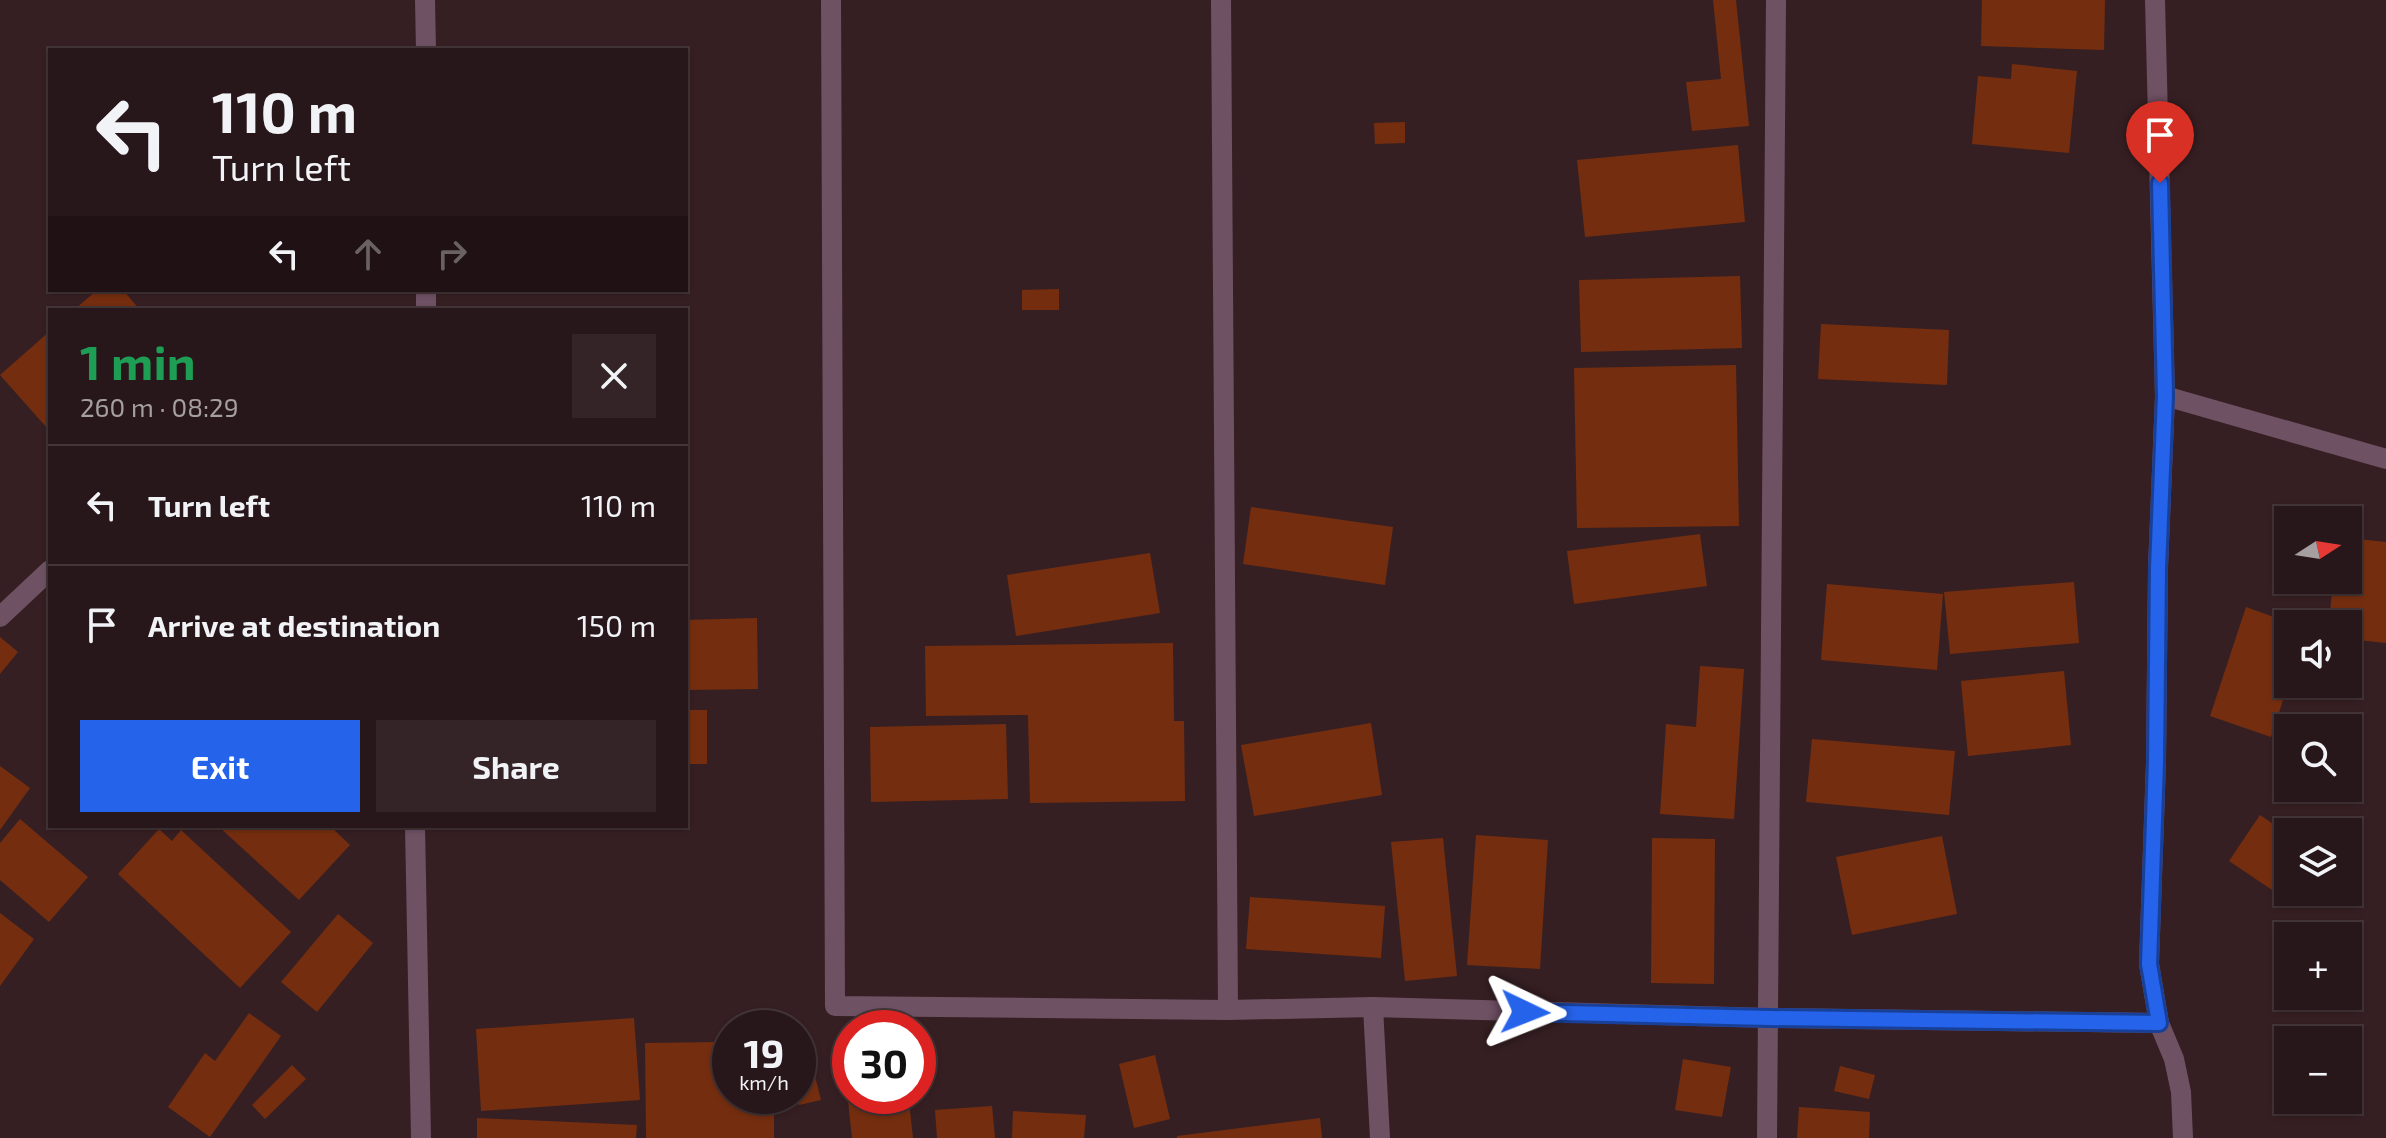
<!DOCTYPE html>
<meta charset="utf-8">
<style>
body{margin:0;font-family:"Exo 2",sans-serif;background:#342427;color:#f1f3f6;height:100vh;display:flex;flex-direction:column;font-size:30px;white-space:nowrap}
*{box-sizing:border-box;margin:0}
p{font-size:26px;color:#a59fa2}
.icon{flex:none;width:44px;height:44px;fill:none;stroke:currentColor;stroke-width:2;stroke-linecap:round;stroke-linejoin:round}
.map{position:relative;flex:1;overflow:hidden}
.details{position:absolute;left:48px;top:308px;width:640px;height:520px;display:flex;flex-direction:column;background:#28171a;border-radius:0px;box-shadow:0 2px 6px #0004,0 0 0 2px #443639}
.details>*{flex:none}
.banner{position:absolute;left:48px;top:48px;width:640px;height:244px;border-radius:0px;box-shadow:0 2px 6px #0004,0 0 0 2px #443639;background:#28171a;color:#f1f3f6;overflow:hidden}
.needle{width:52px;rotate:78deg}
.tools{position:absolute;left:2274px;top:506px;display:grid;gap:16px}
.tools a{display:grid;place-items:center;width:88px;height:88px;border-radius:0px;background:#28171a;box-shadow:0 2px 6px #0004,0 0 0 2px #443639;font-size:40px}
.speed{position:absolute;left:712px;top:1010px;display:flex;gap:16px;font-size:40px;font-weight:700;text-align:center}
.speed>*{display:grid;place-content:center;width:104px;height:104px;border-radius:50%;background:#28171a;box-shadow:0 2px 6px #0004,0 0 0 2px #443639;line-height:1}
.speed small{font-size:20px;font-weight:400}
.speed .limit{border:12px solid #d22;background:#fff;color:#111}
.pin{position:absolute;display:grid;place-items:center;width:68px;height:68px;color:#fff;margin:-82px -34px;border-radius:50% 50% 50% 0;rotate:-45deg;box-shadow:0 0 8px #0007}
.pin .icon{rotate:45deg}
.me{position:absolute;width:88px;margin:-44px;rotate:92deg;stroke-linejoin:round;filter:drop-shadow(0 0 6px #0008)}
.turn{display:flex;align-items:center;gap:28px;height:168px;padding:0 32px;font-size:36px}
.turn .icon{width:104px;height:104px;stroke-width:2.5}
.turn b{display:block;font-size:56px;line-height:68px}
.lanes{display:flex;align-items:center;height:76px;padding:0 32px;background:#0003;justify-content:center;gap:40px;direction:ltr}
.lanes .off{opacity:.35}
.round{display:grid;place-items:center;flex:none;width:84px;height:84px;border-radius:0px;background:#342427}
.head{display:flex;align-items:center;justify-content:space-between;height:136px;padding:0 32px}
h1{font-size:48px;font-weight:700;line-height:60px;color:#1e9e55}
.button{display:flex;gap:16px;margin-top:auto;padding:16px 32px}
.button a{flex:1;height:92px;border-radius:0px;background:#2563eb;color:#fff;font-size:32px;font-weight:700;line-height:92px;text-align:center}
.button a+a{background:#342427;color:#f1f3f6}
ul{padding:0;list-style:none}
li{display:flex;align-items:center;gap:24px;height:120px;padding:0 32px;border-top:2px solid #443639}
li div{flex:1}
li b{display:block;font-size:30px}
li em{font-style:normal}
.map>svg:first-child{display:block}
.building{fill:#742e0f}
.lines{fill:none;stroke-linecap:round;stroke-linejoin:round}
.minor{stroke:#6f5164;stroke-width:20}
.route-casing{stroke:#184099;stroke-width:20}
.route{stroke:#2563eb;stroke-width:14}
</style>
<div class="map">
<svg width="2386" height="1138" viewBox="0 0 2386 1138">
<rect width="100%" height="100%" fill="#361f22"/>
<g class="building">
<polygon points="1713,0 1736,0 1749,126 1692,131 1686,82 1721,79"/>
<polygon points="1982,0 2105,0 2104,50 1981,46"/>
<polygon points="2012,64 2077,71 2069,153 1972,144 1978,76 2011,79"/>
<polygon points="1405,122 1405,143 1375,144 1374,123"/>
<polygon points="1738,145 1745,222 1585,237 1577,160"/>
<polygon points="1740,276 1742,348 1581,352 1579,280"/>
<polygon points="1059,289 1059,310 1022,310 1022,290"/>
<polygon points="97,290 123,290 140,310 74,310"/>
<polygon points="1821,324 1949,330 1947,385 1818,379"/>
<polygon points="50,331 50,427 48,429 0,375"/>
<polygon points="1736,365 1739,526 1577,528 1574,368"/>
<polygon points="1251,507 1393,527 1385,585 1243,564"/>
<polygon points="1700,534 1707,586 1574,604 1567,551"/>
<polygon points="2348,538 2386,542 2386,643 2348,639 2348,624 2329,624 2333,580 2348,580"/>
<polygon points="1150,553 1160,613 1016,636 1007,575"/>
<polygon points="2074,582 2079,643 1950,654 1944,592"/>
<polygon points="1827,584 1943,594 1937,670 1821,660"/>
<polygon points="2246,607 2288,622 2288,685 2271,737 2210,716"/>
<polygon points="757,618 758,689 686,690 686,620"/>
<polygon points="0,637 18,652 0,674"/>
<polygon points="1173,643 1174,721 1184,721 1185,801 1030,803 1028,715 926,716 925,646"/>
<polygon points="1700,666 1744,669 1734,819 1660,814 1666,724 1696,727"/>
<polygon points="2064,671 2071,745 1968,756 1961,681"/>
<rect x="686" y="710" width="21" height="54"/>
<polygon points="1371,723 1382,795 1254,816 1241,745"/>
<polygon points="1006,724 1008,799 871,802 870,727"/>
<polygon points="1812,739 1955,751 1949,815 1806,802"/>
<polygon points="0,766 30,788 0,830"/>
<polygon points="2260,815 2288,834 2288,891 2284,898 2229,861"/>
<polygon points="20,819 88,877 49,922 0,880 0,843"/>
<polygon points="218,826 330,826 350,845 299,900"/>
<polygon points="159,829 172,841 181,830 291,932 240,988 118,874"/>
<polygon points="1476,835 1548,840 1540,969 1467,965"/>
<polygon points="1942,836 1957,914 1852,935 1836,857"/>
<polygon points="1443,838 1457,976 1405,981 1391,842"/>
<polygon points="1652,838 1715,839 1714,984 1651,983"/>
<polygon points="1250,897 1385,906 1381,958 1246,949"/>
<polygon points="0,913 34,939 0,986"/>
<polygon points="338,914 373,943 317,1012 281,982"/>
<polygon points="249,1013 281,1036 210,1137 168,1107 205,1053 215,1061"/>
<polygon points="634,1018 640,1100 481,1111 476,1029"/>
<polygon points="804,1032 821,1100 799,1105 797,1096 798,1033"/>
<polygon points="717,1037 730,1037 730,1096 774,1096 774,1138 646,1138 645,1043 717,1042"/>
<polygon points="1155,1055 1170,1119 1134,1128 1119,1064"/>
<polygon points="1683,1059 1731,1067 1722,1117 1675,1110"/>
<polygon points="850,1062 850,1096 895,1096 896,1103 909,1101 913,1138 852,1138 844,1063"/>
<polygon points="292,1065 306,1079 265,1119 252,1105"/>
<polygon points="1840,1066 1875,1075 1869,1099 1834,1091"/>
<polygon points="992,1106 995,1138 937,1138 935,1110"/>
<polygon points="1799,1107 1870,1112 1869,1138 1797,1138"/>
<polygon points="1013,1111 1086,1115 1084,1138 1012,1138"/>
<polygon points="477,1118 637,1125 636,1138 477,1138"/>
<polygon points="1320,1118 1322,1138 1177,1138 1177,1136"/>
</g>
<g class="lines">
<g class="minor">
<polyline points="425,0 426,50"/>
<polyline points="831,0 835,1006 1228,1010 1373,1007 1769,1018 2159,1023"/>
<polyline points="1221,0 1228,1010"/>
<polyline points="2155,0 2165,396 2158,568 2156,762 2149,964 2159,1023 2174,1059 2181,1092 2183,1138"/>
<polyline points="426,310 426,290"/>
<polyline points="2165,396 2386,459"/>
<polyline points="0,617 50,570"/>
<polyline points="415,826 421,1138"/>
<polyline points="1373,1007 1380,1138"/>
<polyline points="1767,1138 1776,0"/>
</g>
</g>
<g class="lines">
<g class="route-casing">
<polyline id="route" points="1525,1012 1769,1018 2159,1023 2149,964 2156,762 2158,568 2165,396 2160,183"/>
</g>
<use href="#route" class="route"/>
</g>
</svg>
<div class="tools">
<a><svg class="needle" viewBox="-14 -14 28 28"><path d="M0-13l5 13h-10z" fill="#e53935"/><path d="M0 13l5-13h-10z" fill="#a59fa2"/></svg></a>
<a><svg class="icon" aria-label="sound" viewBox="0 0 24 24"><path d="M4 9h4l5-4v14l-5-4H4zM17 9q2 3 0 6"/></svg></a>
<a><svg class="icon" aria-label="search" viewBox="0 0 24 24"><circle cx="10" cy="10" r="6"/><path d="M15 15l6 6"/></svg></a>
<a><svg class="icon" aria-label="layers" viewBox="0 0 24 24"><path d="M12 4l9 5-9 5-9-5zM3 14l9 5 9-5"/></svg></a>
<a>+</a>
<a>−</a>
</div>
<div class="speed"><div>19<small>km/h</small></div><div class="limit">30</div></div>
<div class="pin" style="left:2160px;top:183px;background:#d93025"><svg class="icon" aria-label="arrive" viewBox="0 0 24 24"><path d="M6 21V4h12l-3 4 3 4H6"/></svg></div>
<svg class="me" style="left:1525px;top:1012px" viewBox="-20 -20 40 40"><path d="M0-17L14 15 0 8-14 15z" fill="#2563eb" stroke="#fff" stroke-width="4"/></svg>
<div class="banner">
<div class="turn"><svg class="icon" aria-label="left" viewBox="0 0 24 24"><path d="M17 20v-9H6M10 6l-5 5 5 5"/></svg><div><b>110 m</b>Turn left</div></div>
<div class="lanes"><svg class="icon" aria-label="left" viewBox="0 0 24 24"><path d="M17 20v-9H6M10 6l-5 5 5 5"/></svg><svg class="icon off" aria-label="ahead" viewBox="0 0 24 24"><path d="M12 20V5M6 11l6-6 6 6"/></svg><svg class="icon off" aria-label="right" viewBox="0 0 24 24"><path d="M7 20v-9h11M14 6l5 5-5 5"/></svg></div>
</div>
<section class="details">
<div class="head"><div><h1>1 min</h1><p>260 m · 08:29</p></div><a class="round"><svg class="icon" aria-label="close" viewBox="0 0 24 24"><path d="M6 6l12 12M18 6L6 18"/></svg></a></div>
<ul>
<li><svg class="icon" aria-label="left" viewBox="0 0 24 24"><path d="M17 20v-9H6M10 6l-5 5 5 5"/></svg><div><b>Turn left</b></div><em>110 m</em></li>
<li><svg class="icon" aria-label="arrive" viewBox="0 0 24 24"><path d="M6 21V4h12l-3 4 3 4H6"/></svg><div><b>Arrive at destination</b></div><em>150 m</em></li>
</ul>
<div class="button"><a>Exit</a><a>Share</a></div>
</section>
</div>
